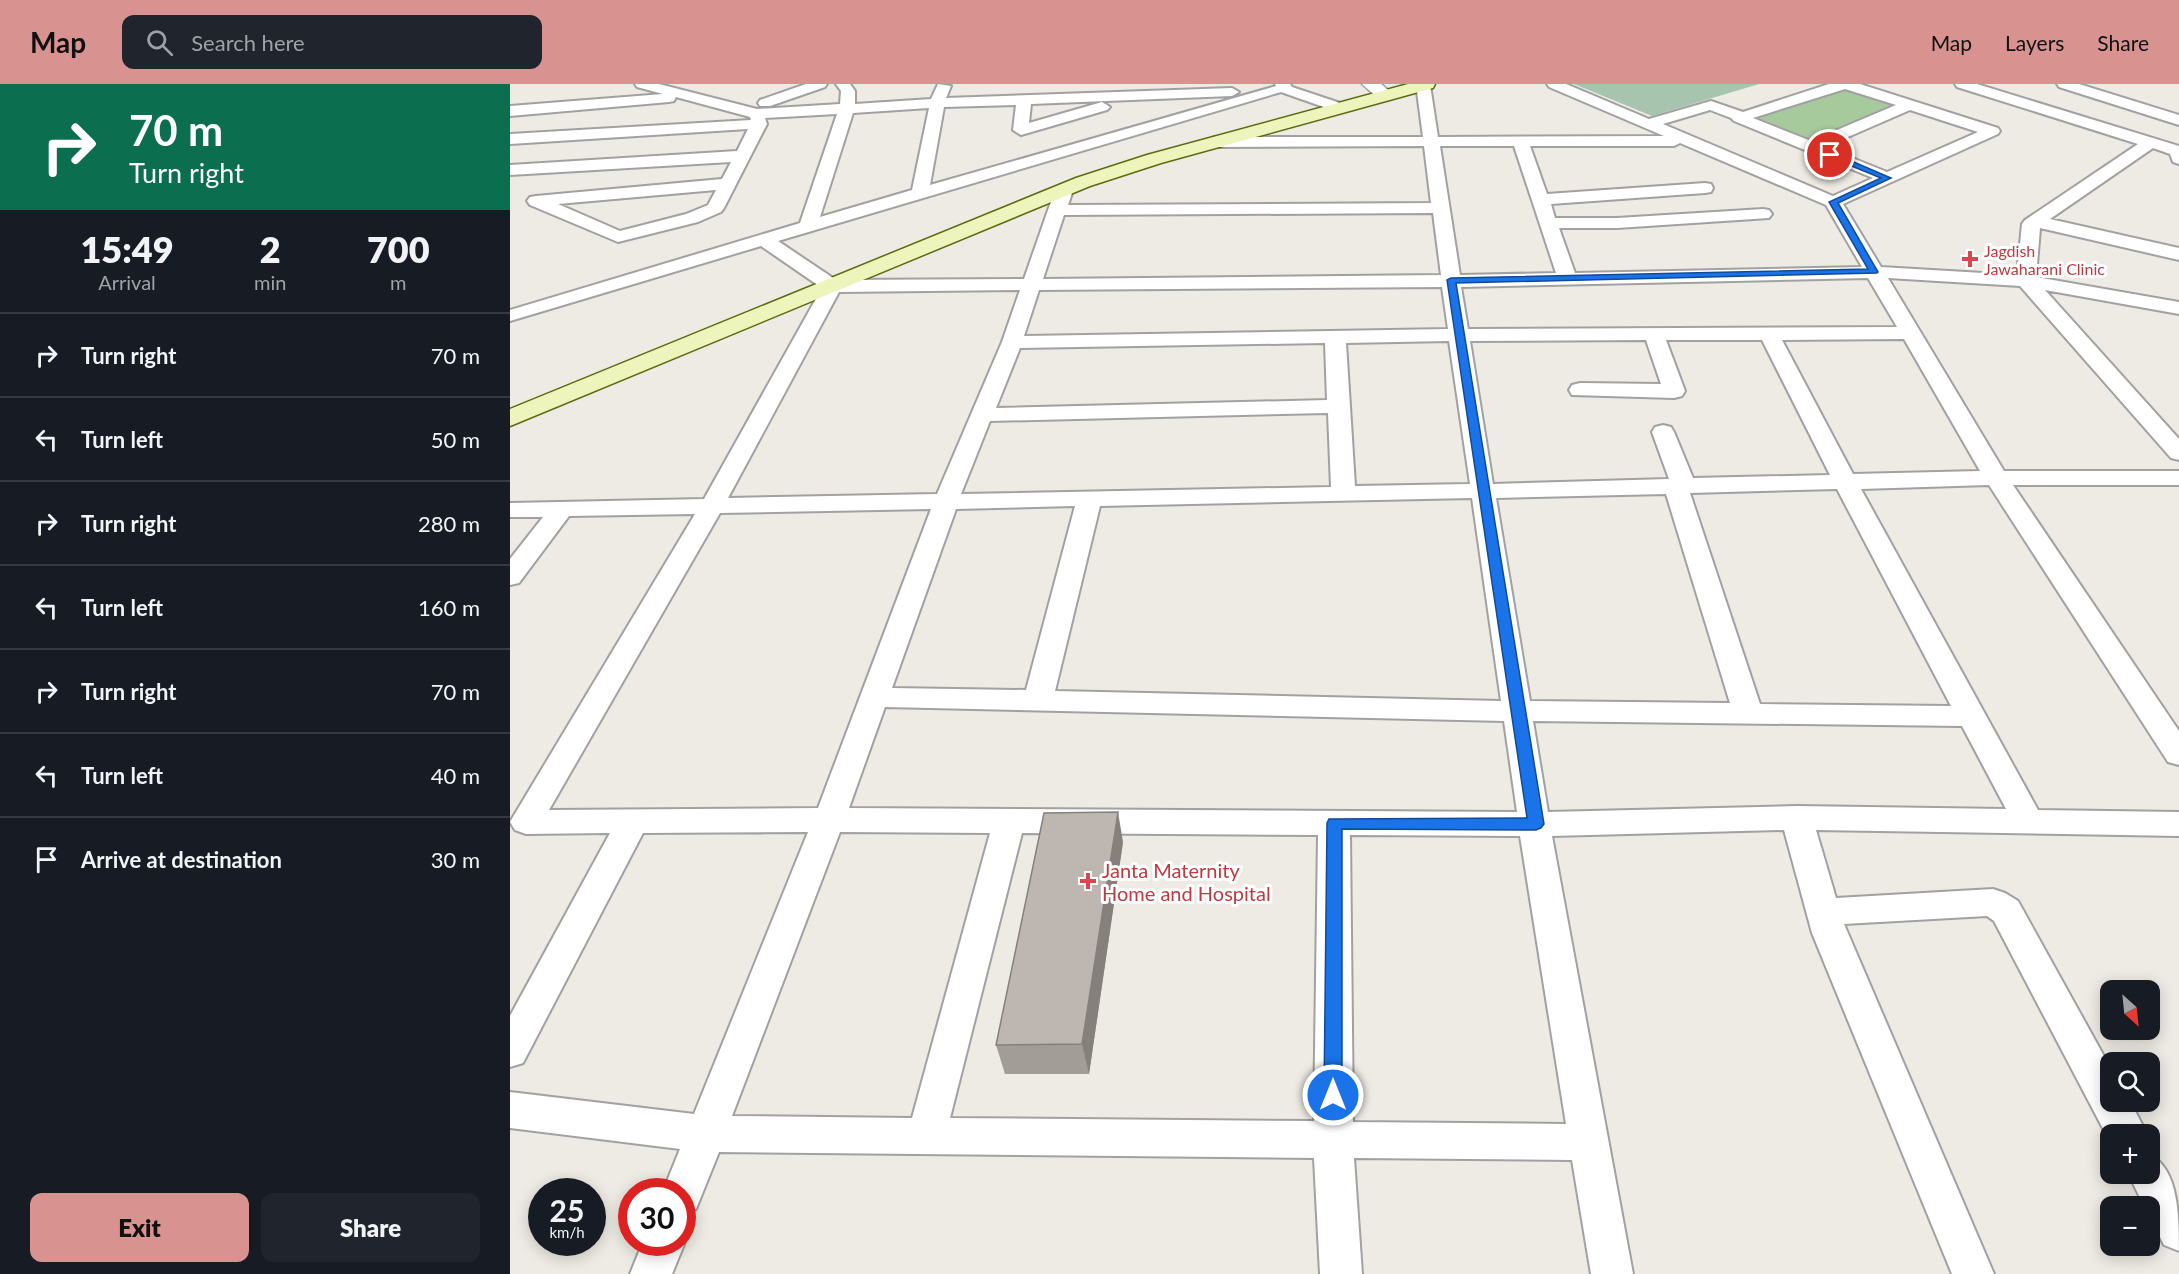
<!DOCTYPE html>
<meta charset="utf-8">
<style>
body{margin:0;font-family:Lato,sans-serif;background:#20242c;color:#f1f3f6;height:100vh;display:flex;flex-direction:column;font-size:22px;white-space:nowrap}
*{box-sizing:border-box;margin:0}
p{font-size:20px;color:#9ea1a6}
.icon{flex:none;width:33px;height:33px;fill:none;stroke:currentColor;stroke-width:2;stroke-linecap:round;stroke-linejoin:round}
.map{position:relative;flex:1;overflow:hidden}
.side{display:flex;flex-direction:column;background:#171b24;width:510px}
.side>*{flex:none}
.guide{background:#0b6e4f;color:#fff;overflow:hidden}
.needle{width:39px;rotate:153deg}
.buttons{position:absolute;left:1590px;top:896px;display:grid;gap:12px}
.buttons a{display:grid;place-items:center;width:60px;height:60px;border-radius:12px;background:#171b24;box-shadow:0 3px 15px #0003;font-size:30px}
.speed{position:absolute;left:18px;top:1094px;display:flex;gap:12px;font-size:30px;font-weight:700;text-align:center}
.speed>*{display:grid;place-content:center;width:78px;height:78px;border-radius:50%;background:#171b24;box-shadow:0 3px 15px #0003;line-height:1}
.speed small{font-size:15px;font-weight:400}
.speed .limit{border:9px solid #d22;background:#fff;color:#111}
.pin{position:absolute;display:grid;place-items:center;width:51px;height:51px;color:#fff;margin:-26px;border:3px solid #fff;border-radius:50%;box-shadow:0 2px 6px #0007}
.me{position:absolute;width:66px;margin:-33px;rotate:0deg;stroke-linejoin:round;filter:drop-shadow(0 0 4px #0008)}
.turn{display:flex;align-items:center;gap:21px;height:126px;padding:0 30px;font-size:27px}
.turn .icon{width:78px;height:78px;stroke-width:2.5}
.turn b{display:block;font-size:42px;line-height:51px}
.eta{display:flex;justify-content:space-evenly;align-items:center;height:102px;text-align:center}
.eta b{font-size:36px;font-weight:800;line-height:42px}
.primary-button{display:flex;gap:12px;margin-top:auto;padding:12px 30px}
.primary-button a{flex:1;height:69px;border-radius:12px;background:#d8928f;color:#111;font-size:24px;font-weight:800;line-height:69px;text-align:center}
.primary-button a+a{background:#20242c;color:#f1f3f6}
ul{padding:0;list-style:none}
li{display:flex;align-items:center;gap:18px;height:84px;padding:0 30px;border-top:2px solid #363941}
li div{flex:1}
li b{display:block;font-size:22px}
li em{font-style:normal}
header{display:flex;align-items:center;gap:36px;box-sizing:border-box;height:84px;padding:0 30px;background:#d8928f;color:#111}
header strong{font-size:28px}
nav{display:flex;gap:33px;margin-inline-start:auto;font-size:21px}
.search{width:420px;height:54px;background:#20242c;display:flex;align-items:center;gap:15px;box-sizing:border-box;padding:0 21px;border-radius:12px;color:#9ea1a6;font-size:22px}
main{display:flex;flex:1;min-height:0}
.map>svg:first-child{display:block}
.forest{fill:#a7ca9c}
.cemetery{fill:#a7c5ae}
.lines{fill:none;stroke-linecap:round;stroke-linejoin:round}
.minor-casing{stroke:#a1a1a1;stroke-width:4}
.tertiary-casing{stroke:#a1a1a1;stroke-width:3}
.secondary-casing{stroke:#5b6b0e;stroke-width:3}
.minor{fill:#fff;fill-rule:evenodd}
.tertiary{fill:#fff;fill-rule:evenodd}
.secondary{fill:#edf4bc;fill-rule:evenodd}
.wall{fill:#a39d98}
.shaded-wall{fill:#85807c}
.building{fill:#beb7b1;stroke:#85807c;stroke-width:1.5}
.route{fill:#1a73e8;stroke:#114b97;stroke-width:1.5}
.health-dot{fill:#e0444e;stroke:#fff;stroke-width:2}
.labels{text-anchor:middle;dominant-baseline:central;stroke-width:6;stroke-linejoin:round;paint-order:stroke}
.far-health-label{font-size:16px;fill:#be3a42;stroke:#fff;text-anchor:start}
.health-label{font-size:20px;fill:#be3a42;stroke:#fff;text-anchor:start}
</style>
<header>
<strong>Map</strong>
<div class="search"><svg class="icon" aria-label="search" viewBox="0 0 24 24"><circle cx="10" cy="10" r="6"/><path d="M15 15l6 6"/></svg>Search here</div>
<nav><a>Map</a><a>Layers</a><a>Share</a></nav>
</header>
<main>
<section class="side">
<div class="guide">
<div class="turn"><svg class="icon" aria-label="right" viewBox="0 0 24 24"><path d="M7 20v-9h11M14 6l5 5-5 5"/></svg><div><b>70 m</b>Turn right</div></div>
</div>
<div class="eta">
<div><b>15:49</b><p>Arrival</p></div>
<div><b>2</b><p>min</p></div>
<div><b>700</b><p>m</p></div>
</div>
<ul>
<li><svg class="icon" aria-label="right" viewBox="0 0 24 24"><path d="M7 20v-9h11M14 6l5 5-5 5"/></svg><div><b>Turn right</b></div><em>70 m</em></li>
<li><svg class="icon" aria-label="left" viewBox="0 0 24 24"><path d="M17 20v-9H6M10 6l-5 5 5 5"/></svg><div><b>Turn left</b></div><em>50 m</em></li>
<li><svg class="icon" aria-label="right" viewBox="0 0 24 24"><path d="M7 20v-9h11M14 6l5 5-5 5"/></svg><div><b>Turn right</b></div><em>280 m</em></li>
<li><svg class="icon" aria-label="left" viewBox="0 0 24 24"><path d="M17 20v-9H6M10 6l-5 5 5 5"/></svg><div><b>Turn left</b></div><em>160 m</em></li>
<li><svg class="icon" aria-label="right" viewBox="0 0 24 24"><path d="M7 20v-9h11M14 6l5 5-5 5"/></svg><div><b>Turn right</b></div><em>70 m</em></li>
<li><svg class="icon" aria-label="left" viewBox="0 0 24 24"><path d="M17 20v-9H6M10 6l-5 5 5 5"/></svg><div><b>Turn left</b></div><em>40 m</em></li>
<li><svg class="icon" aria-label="arrive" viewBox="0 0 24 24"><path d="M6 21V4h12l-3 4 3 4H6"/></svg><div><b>Arrive at destination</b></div><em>30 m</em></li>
</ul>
<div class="primary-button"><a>Exit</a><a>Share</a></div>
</section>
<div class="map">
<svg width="1669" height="1190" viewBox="0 0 1669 1190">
<rect width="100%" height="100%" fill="#eeebe4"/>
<polygon class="forest" points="1338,5 1389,21 1301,59 1238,35"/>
<polygon class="cemetery" points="1064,0 1249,0 1142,32"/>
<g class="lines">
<g class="minor-casing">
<g id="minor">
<path d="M125,0H149L247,25L330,20L331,7L326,0H340L345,7V20L421,15L428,0L441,2L436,14L722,4L729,8L722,12L521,20L519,39L592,18L600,23L597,26L511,51L503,46L506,21L434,23L420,101L766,2L765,0H780L782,3L833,20L836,23L828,28L771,8L268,157L326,196L514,195L544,109L547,105H559L562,109L558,121L921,119L914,62L704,63L696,58L704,53H913L906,0L920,1L928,53L1154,52L1039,3L1037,0H1056L1139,35L1201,17L1233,28L1319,0H1350L1488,44L1490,47L1488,50L1333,120L1371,183L1507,191L1512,140L1515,136L1628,60L1447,3L1445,0H1467L1669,62V80L1663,78L1660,70L1643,64L1540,135L1669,164V176L1530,144L1526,193L1669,218V230L1535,206L1669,355V376L1661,374L1510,202L1378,194L1494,387H1669V401H1503L1669,647V681L1658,678L1479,401L1351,405L1528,726L1669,728V752L1306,746L1326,814L1483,805L1495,809L1508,817L1600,983V1017H1620L1637,1050H1600V1058L1484,837L1477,832L1334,840L1484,1190H1442L1302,849L1274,746L1042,752L1123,1190H1081L1062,1076L844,1074L852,1190H810L804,1074L209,1068L186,1125L172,1130V1107H153L170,1065L0,1044V1008L184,1030L298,748L133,749L13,979L0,983V932L100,749L16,750L5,746L0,738L185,430L59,432L9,499L0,501V475L33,433H0V419L194,415L312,204L251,162L0,237V226L290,139L327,30L255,34L257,40L214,124L211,128L188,138L108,158L20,121L17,117L20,113L26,112L212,95L221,78L0,91V81L227,67L238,45L0,60V50L241,36L240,33L166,13L164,17L159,18L0,32V22L153,10L127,3ZM1335,5L1386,21L1301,57L1243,34ZM419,24L402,106L310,133L343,29ZM1200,26L1221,34L1224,37L1363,94L1323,112L1153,40ZM1400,26L1468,48L1377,88L1315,63ZM1170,59L1316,121L1352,183L1065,189L1049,144H1107L1259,134L1262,130L1259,126L1253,125L1107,134H1045L1041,120L1195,109L1201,108L1203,104L1201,100L1195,99L1037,110L1020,62H1164ZM930,62H1004L1046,189L950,191ZM206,106L198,121L176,130L110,147L48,120ZM923,129L931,191L533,195L554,131ZM1358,194L1387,243L958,245L951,203ZM932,203L938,245L514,252L529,206ZM510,206L492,258L427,410L218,414L329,208ZM1394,255L1470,387L1343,390L1272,256ZM1136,256L1151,300L1070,299L1062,301L1059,306L1062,311L1164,314L1172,312L1175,307L1156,256H1252L1320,391L1183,394L1164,348L1161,343L1153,341L1145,343L1142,348L1159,395L983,400L960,257ZM939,257L960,400L845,402L836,259ZM815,259L817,316L486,324L510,264ZM818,329L821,403L451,410L480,337ZM1327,405L1441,622L1250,620L1180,409ZM1156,410L1220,619L1020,617L986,414ZM962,414L991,617L545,607L590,422ZM565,422L516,606L382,604L446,425ZM421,425L308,724L39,726L210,429ZM375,623L994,637L1007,728L339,724ZM1023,637L1452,642L1496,725L1287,722L1038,728ZM330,748L480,749L402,1034L222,1032ZM512,749L808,751L804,1037L440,1034ZM840,751L1010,752L1056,1040L843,1038Z"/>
<polygon points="296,0 317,0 315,3 260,22 250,22 248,19 250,16"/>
<polygon points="1547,0 1569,0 1669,31 1669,41 1549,3"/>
<path d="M1640,1071C1669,1085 1669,1134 1669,1167L1654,1161L1640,1133V1122H1634L1618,1089H1640Z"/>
<polygon points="172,1152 175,1158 162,1190 120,1190 133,1158 172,1158"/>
</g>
</g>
<g class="tertiary-casing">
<polygon id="tertiary" points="852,0 871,0 884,11 881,15 869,15"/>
</g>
<g class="secondary-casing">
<polygon id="secondary" points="898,0 925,0 923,4 651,79 580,102 0,342 0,325 566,94 637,71"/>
</g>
<use href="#minor" class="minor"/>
<use href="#tertiary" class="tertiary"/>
<use href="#secondary" class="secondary"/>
</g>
<polygon class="wall" points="613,758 579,990 495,990 486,961"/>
<polygon class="shaded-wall" points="608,728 613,758 579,990 572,960"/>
<polygon class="building" points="608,728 572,960 486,961 534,729"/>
<polygon class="route" points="1317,69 1323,69 1381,94 1328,119 1368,188 1367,189 946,199 1034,740 1031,744 1026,746 832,745 832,1011 829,1016 823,1019 816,1016 814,1011 817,739 819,735 1017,734 937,196 941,194 1358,185 1319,118 1371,94 1317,72"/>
<g class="health-dot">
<path d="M1457 166h6v6h6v6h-6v6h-6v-6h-6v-6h6z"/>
<path d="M575 788h6v6h6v6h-6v6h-6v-6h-6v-6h6z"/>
</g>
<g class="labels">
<g class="far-health-label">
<text x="1474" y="166">Jagdish<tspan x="1474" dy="18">Jawaharani Clinic</tspan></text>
</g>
<g class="health-label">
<text x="592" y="786">Janta Maternity<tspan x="592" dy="23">Home and Hospital</tspan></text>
</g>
</g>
</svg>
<div class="buttons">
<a><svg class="needle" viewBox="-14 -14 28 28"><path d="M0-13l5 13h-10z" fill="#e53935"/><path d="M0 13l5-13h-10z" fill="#9ea1a6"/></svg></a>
<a><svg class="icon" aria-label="search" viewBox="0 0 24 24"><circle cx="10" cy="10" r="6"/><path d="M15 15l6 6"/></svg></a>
<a>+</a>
<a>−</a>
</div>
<div class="speed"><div>25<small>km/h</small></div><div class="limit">30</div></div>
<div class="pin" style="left:1320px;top:71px;background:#d93025"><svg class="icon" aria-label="arrive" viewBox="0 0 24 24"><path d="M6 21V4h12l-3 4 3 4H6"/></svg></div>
<svg class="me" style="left:823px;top:1011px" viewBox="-20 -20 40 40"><circle r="17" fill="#1a73e8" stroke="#fff" stroke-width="3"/><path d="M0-11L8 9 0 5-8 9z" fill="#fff"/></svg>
</div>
</main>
